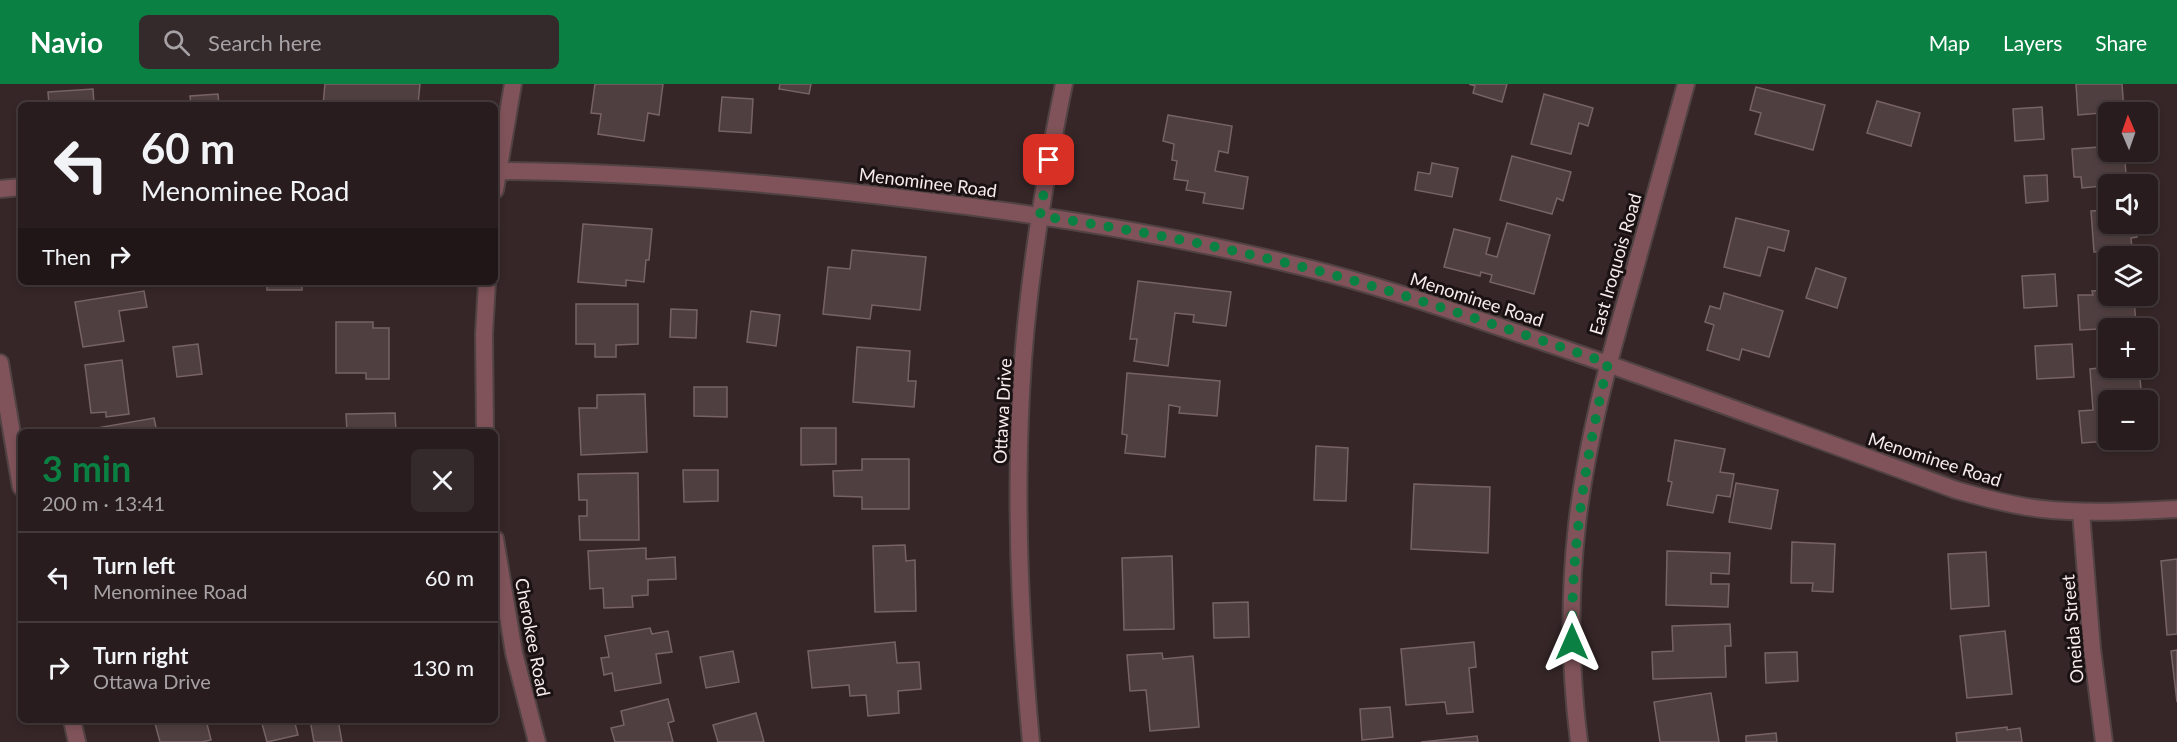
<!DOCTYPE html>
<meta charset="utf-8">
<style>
body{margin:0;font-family:Lato,sans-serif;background:#34292b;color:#f1f3f6;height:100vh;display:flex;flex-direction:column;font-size:22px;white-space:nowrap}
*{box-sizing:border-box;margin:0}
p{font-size:20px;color:#a5a1a4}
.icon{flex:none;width:33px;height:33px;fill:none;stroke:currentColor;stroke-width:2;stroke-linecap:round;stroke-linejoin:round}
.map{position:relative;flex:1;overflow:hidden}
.drawer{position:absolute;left:18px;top:345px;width:480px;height:294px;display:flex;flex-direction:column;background:#281c1e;border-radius:9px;box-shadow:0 3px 9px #0003,0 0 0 2px #443a3c}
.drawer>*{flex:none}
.hud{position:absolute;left:18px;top:18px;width:480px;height:183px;border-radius:9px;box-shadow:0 3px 9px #0003,0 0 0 2px #443a3c;background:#281c1e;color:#f1f3f6;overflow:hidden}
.needle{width:39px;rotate:358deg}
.controls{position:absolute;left:2098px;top:18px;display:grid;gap:12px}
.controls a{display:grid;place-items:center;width:60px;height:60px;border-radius:9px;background:#281c1e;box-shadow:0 3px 9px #0003,0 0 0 2px #443a3c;font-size:30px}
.pin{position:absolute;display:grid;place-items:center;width:51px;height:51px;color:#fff;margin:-26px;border-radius:12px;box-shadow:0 3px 9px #0006}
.me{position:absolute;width:66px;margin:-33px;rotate:0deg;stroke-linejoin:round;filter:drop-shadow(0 0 4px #0008)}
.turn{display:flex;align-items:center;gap:21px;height:126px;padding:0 24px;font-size:27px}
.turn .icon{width:78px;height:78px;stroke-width:2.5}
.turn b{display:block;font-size:42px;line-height:51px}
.then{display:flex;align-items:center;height:57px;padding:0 24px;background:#0003;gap:12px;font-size:22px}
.round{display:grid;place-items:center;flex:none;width:63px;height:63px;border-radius:9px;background:#34292b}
.head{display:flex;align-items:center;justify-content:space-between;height:102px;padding:0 24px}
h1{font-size:36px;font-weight:700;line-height:45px;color:#0b8043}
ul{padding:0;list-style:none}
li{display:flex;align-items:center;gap:18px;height:90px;padding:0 24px;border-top:2px solid #443a3c}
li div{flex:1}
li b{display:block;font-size:22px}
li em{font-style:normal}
header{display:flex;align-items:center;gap:36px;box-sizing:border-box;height:84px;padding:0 30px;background:#0b8043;color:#fff}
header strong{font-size:28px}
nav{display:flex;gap:33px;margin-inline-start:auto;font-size:21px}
.search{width:420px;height:54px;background:#34292b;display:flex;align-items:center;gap:15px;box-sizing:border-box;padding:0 21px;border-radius:9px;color:#a5a1a4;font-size:22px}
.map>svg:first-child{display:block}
.building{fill:#503f40;stroke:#776365;stroke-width:1.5}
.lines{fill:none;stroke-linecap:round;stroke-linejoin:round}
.minor-casing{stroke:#514243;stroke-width:20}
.minor{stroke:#7f5359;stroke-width:16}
.route{stroke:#0b8043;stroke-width:10;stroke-dasharray:0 18}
.labels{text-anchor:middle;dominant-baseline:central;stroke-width:6;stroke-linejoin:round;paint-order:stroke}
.street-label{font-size:18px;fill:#f7ebec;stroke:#191112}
</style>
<header>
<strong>Navio</strong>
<div class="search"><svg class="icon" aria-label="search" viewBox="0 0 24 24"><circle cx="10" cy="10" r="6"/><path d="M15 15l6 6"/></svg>Search here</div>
<nav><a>Map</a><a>Layers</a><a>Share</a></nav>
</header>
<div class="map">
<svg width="2177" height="658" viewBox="0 0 2177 658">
<rect width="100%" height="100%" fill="#362628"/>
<g class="building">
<polygon points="325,0 420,0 418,20 427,21 360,21 360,19 340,17 339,21 323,21"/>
<polygon points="595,0 663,0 659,31 648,29 644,57 598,50 601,30 591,29"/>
<polygon points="780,0 811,0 809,10 779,5"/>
<polygon points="1469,0 1507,0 1502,18 1473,9 1475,2"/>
<polygon points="2076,0 2122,0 2124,27 2078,31"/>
<polygon points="1756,3 1825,21 1813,66 1755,50 1761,29 1750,26"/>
<polygon points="93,5 94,21 49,21 48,8"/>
<polygon points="218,10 219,21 191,21 190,12"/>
<polygon points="1544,10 1593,24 1588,42 1579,39 1571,70 1531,60"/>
<polygon points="722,13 753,15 751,49 719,47"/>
<polygon points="1877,17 1920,29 1911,62 1867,49"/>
<polygon points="2042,23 2044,55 2015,57 2013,25"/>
<polygon points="1168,31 1232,42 1228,69 1219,67 1215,87 1248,93 1243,125 1203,119 1205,109 1186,106 1188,97 1174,95 1177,77 1172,76 1174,60 1163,57"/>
<polygon points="2099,57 2109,57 2109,68 2124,68 2126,89 2121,89 2122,100 2082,104 2081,93 2074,93 2072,65 2099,63"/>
<polygon points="1512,72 1571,88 1563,117 1557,114 1552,130 1500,116"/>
<polygon points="1432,79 1458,84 1452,113 1415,106 1418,88 1430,90"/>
<polygon points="2047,91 2048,117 2026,119 2024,92"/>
<polygon points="2109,126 2109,140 2136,140 2137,153 2131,154 2132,165 2094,168 2091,127"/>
<polygon points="1736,134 1789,147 1784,167 1768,163 1760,192 1724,183"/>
<polygon points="1507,139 1550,151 1534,210 1490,198 1492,191 1481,188 1480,192 1444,183 1454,145 1490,154 1486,170 1497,173"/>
<polygon points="583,140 652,145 649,176 646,176 644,198 626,196 626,202 578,198"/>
<polygon points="852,166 926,173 920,226 872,221 870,235 823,230 828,183 850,185"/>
<polygon points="1816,184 1846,194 1837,224 1806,214"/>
<polygon points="2055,190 2057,222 2024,224 2022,192"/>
<polygon points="1138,197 1231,208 1226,242 1193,238 1194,231 1175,229 1168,282 1134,277 1137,255 1130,255"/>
<rect x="267" y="198" width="35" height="8"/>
<polygon points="2109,206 2109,212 2134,212 2136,243 2080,246 2078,211 2093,211 2092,207"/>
<polygon points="144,207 147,223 119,227 124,257 83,263 75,218"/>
<polygon points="1724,209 1783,227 1769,273 1742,265 1739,276 1707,266 1714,241 1705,238 1710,222 1720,225"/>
<polygon points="576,220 638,220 638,260 616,261 616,273 595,273 595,260 576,260"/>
<polygon points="671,225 697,226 696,254 670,253"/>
<polygon points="751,227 780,231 776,262 747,258"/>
<polygon points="336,238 373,238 373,244 389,244 389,295 366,295 366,289 336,289"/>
<polygon points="198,260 202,290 177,293 173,263"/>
<polygon points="2072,260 2074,293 2037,295 2035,262"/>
<polygon points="857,263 910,267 908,297 916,297 914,323 853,318"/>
<polygon points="122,276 129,330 106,333 106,328 91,329 85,281"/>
<polygon points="2109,283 2139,284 2142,316 2109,316 2109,356 2122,356 2082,359 2079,327 2093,326 2090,285"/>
<polygon points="1127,289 1220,297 1217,332 1179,329 1180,323 1169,321 1165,373 1125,369 1127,351 1122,350"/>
<polygon points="694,303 727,303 727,333 694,332"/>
<polygon points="645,310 647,368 581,371 579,324 597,324 597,311"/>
<polygon points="395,329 396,348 347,348 346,330"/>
<polygon points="154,334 157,348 92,348 91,345"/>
<polygon points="801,344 836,344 836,380 801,381"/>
<polygon points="1675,356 1725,365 1720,388 1734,390 1730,413 1717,411 1713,429 1667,421 1672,398 1668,397"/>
<polygon points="1316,362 1348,364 1346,417 1314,416"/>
<polygon points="862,375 909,375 909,425 862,425 862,413 834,412 833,387 862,386"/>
<polygon points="683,386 718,386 718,417 684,418"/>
<polygon points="638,389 639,456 580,456 579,432 587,432 587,416 579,416 578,390"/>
<polygon points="1736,399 1778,406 1771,445 1729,438"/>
<polygon points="1414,400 1490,403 1488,469 1411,465"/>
<polygon points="1792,458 1835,460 1833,508 1812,507 1813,499 1791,499"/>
<polygon points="905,461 906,477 915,476 916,527 875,528 873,462"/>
<polygon points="646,464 646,475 675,473 676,495 648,496 648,511 632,512 633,523 604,524 603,504 590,505 588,467"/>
<polygon points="1667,467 1730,469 1729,490 1711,489 1711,500 1729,500 1728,523 1666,521"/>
<polygon points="1986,468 1989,522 1951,525 1948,470"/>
<polygon points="1172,472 1174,545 1124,546 1122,474"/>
<polygon points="2177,475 2177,550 2167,551 2161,477"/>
<polygon points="1248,518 1249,553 1214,554 1213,519"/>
<polygon points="1730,540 1731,562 1725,562 1726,593 1653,595 1652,568 1673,567 1672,542"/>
<polygon points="650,544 652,550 668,547 672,568 656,570 661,599 615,607 612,589 604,591 601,574 609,573 605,552"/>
<polygon points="2005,547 2012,610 1967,614 1960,552"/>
<polygon points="895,558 897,579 919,578 921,605 898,607 899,629 868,632 866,611 850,612 849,601 812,604 808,567"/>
<polygon points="1474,558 1476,583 1469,584 1473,628 1447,630 1445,618 1406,621 1401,565"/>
<polygon points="2177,566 2177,618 2171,567"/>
<polygon points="733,567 739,598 706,604 700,573"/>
<polygon points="1797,568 1798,597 1766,599 1765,569"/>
<polygon points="1162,569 1163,575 1193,572 1199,643 1150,647 1146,606 1130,607 1127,571"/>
<polygon points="1711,609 1719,658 1660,658 1654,618"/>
<polygon points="668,615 674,637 668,639 673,658 615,658 611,644 624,641 621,627"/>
<polygon points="1390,623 1393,653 1362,656 1360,625"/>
<polygon points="756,629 764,658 718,658 713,641"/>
<polygon points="154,636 206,636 211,656 202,658 160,658"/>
<polygon points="261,636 294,636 298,651 267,658"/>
<polygon points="310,636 338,636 342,658 314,658"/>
<polygon points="2007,643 2007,646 2020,644 2022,658 1957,658 1956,649"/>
<polygon points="1776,649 1777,658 1746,658 1746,652"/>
<polygon points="1477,652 1478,658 1421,658 1431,657"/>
</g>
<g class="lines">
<g class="minor-casing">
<g id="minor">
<path d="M495,87C636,88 777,99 918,116C1055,132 1192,154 1327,189C1395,207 1462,230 1529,253C1672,301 1814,354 1956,406C1984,414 2013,422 2042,425C2087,430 2132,427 2177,425"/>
<polyline points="0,105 21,103"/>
<polyline points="495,106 513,0"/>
<polyline points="0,279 21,403"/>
<polyline points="485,348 484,250 487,198"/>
<polyline points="2081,428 2092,565 2104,658"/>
<polyline points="495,455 514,569 537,658"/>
<polyline points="72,636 77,658"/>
<path d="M1031,658C1020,542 1015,426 1021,309C1026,206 1043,102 1064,0"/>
<path d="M1579,658C1570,586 1569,512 1577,441C1586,361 1607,283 1629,206C1648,137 1667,69 1686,0"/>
</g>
</g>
<use href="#minor" class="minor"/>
</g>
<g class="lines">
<path class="route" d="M1049,76L1040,132C1138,146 1235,165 1330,190C1424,216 1516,248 1608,279C1586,372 1571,463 1572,558"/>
</g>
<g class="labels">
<g class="street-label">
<text transform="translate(928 98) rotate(7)">Menominee Road</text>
<text transform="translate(1615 180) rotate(-74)">East Iroquois Road</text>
<text transform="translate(1477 215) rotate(18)">Menominee Road</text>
<text transform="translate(1002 327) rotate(-87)">Ottawa Drive</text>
<text transform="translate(1935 375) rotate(18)">Menominee Road</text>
<text transform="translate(2072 545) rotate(-95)">Oneida Street</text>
<text transform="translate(533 553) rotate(79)">Cherokee Road</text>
</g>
</g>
</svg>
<div class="controls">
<a><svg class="needle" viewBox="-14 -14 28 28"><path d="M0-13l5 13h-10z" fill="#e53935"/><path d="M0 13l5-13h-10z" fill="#a5a1a4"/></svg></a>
<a><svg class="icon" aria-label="sound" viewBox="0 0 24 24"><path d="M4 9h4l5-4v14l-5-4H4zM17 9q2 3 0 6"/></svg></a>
<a><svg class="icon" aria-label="layers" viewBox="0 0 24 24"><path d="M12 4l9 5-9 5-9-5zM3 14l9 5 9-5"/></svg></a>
<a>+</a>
<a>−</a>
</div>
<div class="pin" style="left:1049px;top:76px;background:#d93025"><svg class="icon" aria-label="arrive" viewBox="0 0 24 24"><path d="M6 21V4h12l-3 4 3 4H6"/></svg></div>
<svg class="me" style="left:1572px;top:558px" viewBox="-20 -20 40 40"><path d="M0-17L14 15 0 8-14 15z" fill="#0b8043" stroke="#fff" stroke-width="4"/></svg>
<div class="hud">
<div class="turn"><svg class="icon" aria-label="left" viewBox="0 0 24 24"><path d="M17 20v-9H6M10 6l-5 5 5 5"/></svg><div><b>60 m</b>Menominee Road</div></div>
<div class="then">Then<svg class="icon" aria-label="right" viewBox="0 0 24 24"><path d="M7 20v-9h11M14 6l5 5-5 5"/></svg></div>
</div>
<section class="drawer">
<div class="head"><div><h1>3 min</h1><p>200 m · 13:41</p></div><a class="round"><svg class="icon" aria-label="close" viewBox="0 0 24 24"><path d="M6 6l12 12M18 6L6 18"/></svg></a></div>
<ul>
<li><svg class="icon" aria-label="left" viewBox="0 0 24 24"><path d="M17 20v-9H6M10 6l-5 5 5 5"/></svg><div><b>Turn left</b><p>Menominee Road</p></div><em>60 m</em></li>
<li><svg class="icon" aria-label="right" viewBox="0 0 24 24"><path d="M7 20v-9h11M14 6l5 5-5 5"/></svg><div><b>Turn right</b><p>Ottawa Drive</p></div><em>130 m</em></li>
</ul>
</section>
</div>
